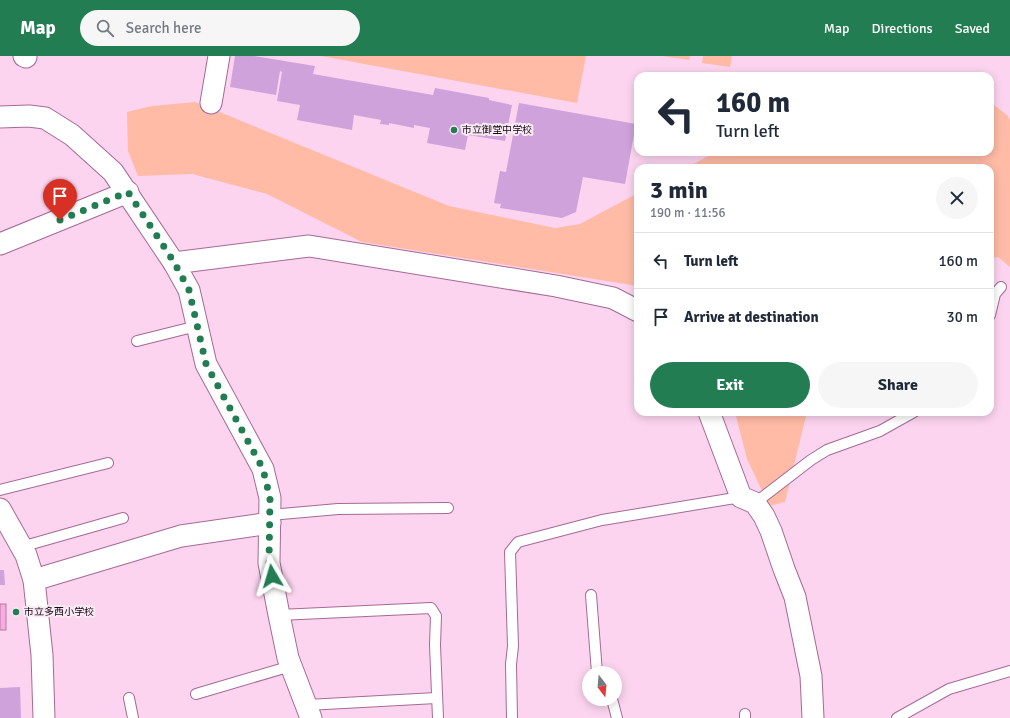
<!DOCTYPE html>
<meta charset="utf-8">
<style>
body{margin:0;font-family:Signika,"Noto Sans JP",sans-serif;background:#f6f6f7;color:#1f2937;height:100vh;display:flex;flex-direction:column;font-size:15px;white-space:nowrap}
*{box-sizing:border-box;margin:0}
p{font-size:13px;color:#747a83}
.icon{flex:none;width:22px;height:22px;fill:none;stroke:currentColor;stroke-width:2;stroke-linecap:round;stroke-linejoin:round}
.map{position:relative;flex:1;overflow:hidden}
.drawer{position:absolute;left:634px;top:108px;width:360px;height:252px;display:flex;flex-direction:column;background:#fff;border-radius:12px;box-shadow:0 2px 10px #0003}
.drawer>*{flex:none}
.top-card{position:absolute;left:634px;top:16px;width:360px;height:84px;border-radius:12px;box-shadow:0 2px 10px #0003;background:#fff;color:#1f2937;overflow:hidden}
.needle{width:26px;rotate:164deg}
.fabs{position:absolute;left:582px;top:610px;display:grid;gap:8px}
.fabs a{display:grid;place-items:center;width:40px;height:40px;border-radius:50%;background:#fff;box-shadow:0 2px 10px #0003;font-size:20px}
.pin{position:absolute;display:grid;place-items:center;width:34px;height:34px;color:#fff;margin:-41px -17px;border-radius:50% 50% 50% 0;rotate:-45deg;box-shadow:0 0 4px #0007}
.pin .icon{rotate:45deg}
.me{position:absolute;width:44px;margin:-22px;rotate:353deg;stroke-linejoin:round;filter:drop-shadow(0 0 3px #0008)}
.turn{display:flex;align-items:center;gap:14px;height:84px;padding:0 16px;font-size:18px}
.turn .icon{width:52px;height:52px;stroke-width:2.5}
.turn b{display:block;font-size:28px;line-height:34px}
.round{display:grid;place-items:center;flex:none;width:42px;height:42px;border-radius:21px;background:#f6f6f7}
.head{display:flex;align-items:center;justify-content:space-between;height:68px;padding:0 16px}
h1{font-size:24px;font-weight:700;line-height:30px}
.button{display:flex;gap:8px;margin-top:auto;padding:8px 16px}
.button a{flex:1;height:46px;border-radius:24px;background:#237d52;color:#fff;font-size:16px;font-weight:700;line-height:46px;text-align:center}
.button a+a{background:#f6f6f7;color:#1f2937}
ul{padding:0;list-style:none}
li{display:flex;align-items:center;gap:12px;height:56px;padding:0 16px;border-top:1px solid #e0e1e3}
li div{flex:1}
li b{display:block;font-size:15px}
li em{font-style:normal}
header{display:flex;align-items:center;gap:24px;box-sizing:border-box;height:56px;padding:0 20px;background:#237d52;color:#fff}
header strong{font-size:19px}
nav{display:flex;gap:22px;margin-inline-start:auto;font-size:14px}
.search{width:280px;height:36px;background:#f6f6f7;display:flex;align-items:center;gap:10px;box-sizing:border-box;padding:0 14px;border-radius:22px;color:#747a83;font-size:15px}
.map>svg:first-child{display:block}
.green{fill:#ffbba6}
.water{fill:#f7abe0;stroke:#b479a2}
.building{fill:#cfa2dc}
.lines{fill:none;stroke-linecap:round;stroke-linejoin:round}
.service-casing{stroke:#a56a94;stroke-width:12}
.minor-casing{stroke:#a56a94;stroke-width:23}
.service{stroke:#fff;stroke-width:10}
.minor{stroke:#fff;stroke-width:21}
.route{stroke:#237d52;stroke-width:7;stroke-dasharray:0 12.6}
.poi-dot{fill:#237d52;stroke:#f8ebf4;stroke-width:1.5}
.labels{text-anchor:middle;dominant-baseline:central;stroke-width:4;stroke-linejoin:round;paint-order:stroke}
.poi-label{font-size:10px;fill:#180413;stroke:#f8ebf4;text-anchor:start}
</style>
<header>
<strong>Map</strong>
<div class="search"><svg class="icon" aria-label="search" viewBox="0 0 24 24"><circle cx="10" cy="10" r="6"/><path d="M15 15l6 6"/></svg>Search here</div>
<nav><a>Map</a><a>Directions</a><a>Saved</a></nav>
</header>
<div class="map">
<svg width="1010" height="662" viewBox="0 0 1010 662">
<rect width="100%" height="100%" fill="#fcd4ef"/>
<g class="green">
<polygon points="321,0 586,0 577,47"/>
<polygon points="662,0 690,0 689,4"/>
<polygon points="703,0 732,0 730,11 702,7"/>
<polygon points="195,46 449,150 555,172 580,168 638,137 638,230 362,186 267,138 192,118 138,120 128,95 127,56 152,50"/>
<polygon points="990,46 1007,59 1010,64 1010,211 998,201 990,203 990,112 686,112 716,96 990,96"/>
<polygon points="735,356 807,356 785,446 769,450 747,403"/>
</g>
<rect class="water" x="0" y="548" width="6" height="26"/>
<g class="building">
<polygon points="235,0 254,0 315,10 313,18 433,39 435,32 489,42 489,44 512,49 505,85 468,79 465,94 427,87 430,72 414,69 414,72 389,67 389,69 380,68 381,64 354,59 352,74 297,64 300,49 277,45 282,16 280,15 276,39 230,31"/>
<polygon points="519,47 636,68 625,128 583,121 576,156 562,162 500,152 501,148 494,147 500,115 506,116"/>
<polygon points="0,514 4,514 5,529 0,529"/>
<polygon points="20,631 21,662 0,662 0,632"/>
</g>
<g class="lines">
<g class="service-casing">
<g id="service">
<polyline points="990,259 995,238 1001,231"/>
<polyline points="137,285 197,270"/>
<polyline points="0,434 108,407"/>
<polyline points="755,447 811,404 827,394 880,375 914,356"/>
<polyline points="270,459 338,453 448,452"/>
<polyline points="21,491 123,462"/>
<polyline points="591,539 597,617"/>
<polyline points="279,559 431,552 436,560 435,589 438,662"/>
<polyline points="196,638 291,610"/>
<polyline points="129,642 133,662"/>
<polyline points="612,643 617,662"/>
<polyline points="307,649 436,642"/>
<polyline points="745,658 745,662"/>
<polyline points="512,662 511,608 513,590 510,496 518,486 602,464 741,441"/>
<polyline points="897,662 949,633 1010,615"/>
</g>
</g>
<g class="minor-casing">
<g id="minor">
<polyline points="24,0 26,1"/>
<polyline points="211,47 219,0"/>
<polyline points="0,61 29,60 45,62 72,79 113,116 174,207 189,234 206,308 263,413 270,442 269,507 279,559 288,602 311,662"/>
<polyline points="0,188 128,136"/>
<polyline points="174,207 309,190 556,230 613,242 638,255"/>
<polyline points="709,356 741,441 755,447 764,460 771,475 784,513 795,541 811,620 813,662"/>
<polyline points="0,453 26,499 34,524 42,599 44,662"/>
<polyline points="34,524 181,480 270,467"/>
</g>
</g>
<use href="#service" class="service"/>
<use href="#minor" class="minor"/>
</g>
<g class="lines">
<polyline class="route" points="60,164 128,136 174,206 189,234 206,308 263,413 270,442 269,506 272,520"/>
</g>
<g class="poi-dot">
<circle cx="454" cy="74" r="4"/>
<circle cx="16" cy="556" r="4"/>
</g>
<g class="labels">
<g class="poi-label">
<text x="462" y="74">市立御堂中学校</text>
<text x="24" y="556">市立多西小学校</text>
</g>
</g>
</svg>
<div class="fabs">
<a><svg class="needle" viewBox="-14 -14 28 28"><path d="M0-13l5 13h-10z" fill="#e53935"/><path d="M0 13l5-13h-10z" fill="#747a83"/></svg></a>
</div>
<div class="pin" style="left:60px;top:164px;background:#d93025"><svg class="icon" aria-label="arrive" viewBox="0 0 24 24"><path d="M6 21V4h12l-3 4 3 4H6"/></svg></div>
<svg class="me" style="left:272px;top:520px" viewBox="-20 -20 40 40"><path d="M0-17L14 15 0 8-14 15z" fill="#237d52" stroke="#fff" stroke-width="4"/></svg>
<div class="top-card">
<div class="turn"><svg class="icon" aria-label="left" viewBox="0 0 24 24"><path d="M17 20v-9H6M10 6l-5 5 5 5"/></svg><div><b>160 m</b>Turn left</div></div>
</div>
<section class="drawer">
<div class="head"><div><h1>3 min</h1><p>190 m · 11:56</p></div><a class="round"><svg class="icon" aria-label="close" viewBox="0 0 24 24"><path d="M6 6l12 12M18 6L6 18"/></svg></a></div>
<ul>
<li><svg class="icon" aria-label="left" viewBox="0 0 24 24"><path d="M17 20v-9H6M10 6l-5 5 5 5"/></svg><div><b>Turn left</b></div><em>160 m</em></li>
<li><svg class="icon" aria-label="arrive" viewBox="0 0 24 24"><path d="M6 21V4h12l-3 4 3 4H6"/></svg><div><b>Arrive at destination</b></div><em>30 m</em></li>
</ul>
<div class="button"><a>Exit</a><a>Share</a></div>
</section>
</div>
